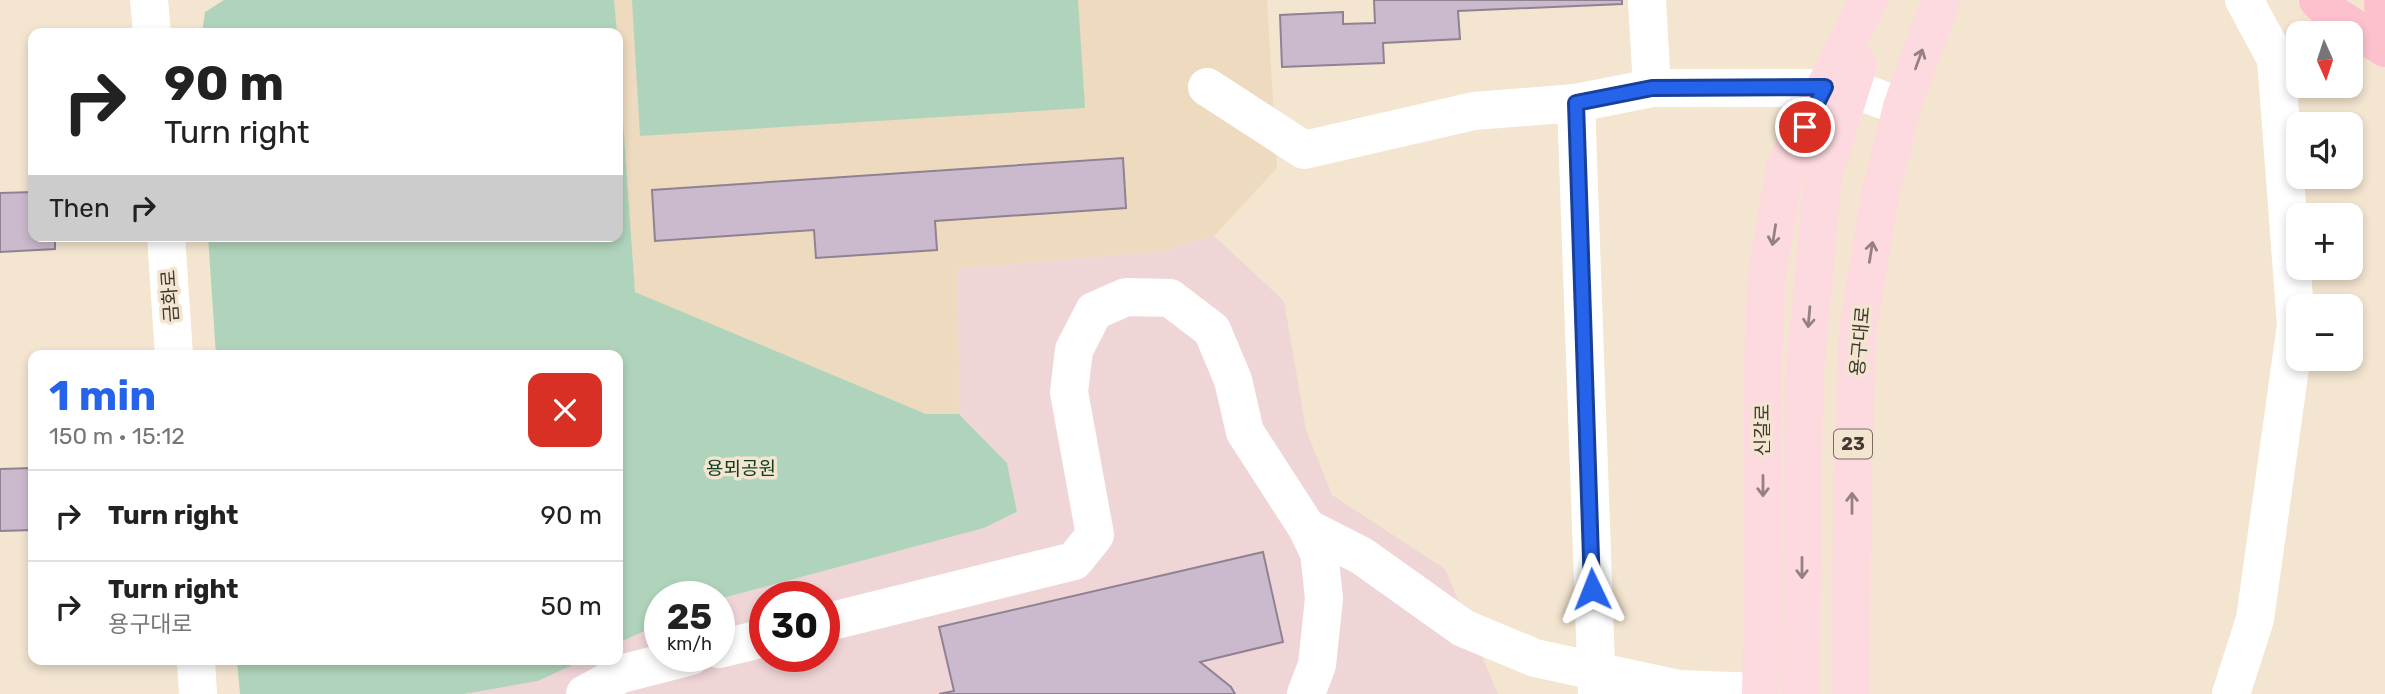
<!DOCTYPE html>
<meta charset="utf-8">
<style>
body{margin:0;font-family:Rubik,"Noto Sans KR",sans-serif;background:#f2f2f2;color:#222;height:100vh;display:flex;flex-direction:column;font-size:26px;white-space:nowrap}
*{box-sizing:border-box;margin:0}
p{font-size:23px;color:#767676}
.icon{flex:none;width:38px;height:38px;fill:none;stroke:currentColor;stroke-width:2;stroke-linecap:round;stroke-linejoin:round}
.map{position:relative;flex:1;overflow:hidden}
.side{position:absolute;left:28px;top:350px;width:595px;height:315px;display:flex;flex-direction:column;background:#fff;border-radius:14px;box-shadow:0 4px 10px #0003}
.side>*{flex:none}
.guide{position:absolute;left:28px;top:28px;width:595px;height:214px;border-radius:14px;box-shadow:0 4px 10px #0003;background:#fff;color:#222;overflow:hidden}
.needle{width:46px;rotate:177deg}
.tools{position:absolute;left:2286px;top:21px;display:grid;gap:14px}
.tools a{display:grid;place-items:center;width:77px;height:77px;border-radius:14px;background:#fff;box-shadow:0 4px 10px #0003;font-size:35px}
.speed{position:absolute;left:644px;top:581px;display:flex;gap:14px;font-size:35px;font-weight:700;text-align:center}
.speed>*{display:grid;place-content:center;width:91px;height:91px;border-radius:50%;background:#fff;box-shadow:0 4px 10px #0003;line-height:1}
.speed small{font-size:18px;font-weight:400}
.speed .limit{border:10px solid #d22;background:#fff;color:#111}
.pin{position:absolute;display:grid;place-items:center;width:60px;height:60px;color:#fff;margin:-30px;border:4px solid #fff;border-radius:50%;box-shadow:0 2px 7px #0007}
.me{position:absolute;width:77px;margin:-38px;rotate:358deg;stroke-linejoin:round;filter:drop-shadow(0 0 5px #0008)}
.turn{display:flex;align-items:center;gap:24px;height:147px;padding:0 21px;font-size:32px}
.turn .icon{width:91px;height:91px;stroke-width:2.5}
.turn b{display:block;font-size:49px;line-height:60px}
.then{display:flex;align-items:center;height:66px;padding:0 21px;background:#0003;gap:14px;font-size:26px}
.round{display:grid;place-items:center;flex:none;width:74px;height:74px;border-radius:14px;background:#f2f2f2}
.head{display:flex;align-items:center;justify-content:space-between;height:119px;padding:0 21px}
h1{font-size:42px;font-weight:700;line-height:52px;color:#2563eb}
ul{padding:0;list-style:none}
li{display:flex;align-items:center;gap:21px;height:91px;padding:0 21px;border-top:2px solid #e0e0e0}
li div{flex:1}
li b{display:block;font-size:26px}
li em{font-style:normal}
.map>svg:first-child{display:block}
.built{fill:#eddabf}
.industrial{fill:#f0d5d7;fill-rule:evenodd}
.green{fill:#b0d4bb}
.building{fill:#cbbacd;stroke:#908193;stroke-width:2}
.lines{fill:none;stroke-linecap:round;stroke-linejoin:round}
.minor{stroke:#fff;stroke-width:38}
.major{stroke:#fddae0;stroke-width:38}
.highway{stroke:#fcc1cc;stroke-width:38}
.oneway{stroke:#958280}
.route-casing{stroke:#184099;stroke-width:18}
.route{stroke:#2563eb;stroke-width:12}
.labels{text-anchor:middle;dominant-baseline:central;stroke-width:7;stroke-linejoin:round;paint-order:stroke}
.shield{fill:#f3e5d0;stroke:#766d61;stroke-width:2}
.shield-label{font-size:18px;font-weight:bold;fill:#403a32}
.street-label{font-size:19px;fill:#403a32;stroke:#f3e5d0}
.park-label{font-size:19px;fill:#0d3d23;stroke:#f3e5d0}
</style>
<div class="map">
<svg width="2385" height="694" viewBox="0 0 2385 694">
<rect width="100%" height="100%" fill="#f3e5d0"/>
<polygon class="built" points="614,0 1267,0 1277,168 1214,236 1161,251 957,269 960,414 926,414 635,292"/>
<path class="industrial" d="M1214,236L1284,301L1306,430L1332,495L1445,569L1498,694H464L538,681L583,660H618V643L660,624V656H719V599L984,528L1017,513L1007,463L960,414L957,269L1160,251ZM765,597H824V656H765Z"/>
<g class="green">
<polygon points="224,0 614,0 617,33 202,33 205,12"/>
<polygon points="632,0 1078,0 1085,108 640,136"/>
<polygon points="618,49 635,292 926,414 959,414 1007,463 1017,512 984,528 719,599 719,597 660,597 660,624 618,643 618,355 216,355 208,236 618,236"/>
<polygon points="237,660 583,660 538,681 464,694 240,694"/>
</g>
<g class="building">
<polygon points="1374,0 1622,0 1622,4 1458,11 1460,39 1383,43 1384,63 1282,67 1280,15 1343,12 1343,24 1375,23"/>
<polygon points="1123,158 1126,208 935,221 937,250 816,258 814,230 655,241 652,190"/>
<polygon points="33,192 33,236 55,236 55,249 0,252 0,193"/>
<polygon points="33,468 33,530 0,531 0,469"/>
<polygon points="1263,552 1283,642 1200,662 1231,687 1235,694 939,694 954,691 939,627"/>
</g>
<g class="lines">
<g class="minor">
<polyline points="149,0 152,33"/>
<polyline points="1647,0 1652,88"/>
<polyline points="1207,87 1304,150 1474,111 1576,103 1652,88 1850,88 1902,107"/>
<polyline points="1576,103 1597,694"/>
<polyline points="166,236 174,355"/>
<polyline points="824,623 1074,561 1095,535 1069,392 1074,350 1094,311 1126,297 1170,298 1212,330 1233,380 1245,432 1307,528 1362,556 1463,628 1535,658 1679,689 1761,692"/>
<polyline points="719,649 765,638"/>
<polyline points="196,660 198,694"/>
<polyline points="585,694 621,674 691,656"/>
<polyline points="1306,694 1317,665 1324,598 1319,553 1307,528"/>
<polyline points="2231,694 2255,619 2296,325 2276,59 2244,0"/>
</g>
<g class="major">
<polyline points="1761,694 1763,580 1762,395 1766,283 1785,167 1869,0"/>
<polyline points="1801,694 1804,379 1823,176 1858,65"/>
<polyline points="1851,694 1852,481 1858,329 1880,195 1902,107 1941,0"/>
</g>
<g class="highway">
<polyline points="2318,0 2331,13 2385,48"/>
<polyline points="2383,0 2385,35"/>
</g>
</g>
<defs><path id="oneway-shaft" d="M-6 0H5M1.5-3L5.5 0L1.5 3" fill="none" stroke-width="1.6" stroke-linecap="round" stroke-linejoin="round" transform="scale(1.75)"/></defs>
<g class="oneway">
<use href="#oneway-shaft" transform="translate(1919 59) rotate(-70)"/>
<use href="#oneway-shaft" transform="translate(1774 235) rotate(99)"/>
<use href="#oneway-shaft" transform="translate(1871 252) rotate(-81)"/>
<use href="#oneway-shaft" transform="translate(1809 317) rotate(95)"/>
<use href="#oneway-shaft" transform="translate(1763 486) rotate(90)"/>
<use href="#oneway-shaft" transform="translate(1852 503) rotate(-90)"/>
<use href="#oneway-shaft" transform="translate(1802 568) rotate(90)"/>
</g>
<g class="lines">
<g class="route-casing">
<polyline id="route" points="1592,589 1576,103 1652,88 1825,87 1805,127"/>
</g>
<use href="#route" class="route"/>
</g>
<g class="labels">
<rect class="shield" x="1834" y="429.5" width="38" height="29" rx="5"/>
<g class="shield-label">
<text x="1853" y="444">23</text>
</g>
<g class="street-label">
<text transform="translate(170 296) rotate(-94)">금화로</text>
<text transform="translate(1860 341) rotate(-85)">용구대로</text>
<text transform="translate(1762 430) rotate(-90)">신갈로</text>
</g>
<g class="park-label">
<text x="741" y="468">용뫼공원</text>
</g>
</g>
</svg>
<div class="tools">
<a><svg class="needle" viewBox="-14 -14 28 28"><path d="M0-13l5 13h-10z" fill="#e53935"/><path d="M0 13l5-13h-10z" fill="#767676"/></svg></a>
<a><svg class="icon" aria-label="sound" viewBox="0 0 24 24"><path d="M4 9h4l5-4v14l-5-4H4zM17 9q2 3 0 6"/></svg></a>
<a>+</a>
<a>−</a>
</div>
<div class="speed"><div>25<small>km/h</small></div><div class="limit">30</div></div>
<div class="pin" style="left:1805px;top:127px;background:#d93025"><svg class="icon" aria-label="arrive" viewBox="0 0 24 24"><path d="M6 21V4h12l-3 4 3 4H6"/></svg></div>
<svg class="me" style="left:1592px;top:589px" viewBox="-20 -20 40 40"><path d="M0-17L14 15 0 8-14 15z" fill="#2563eb" stroke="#fff" stroke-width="4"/></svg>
<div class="guide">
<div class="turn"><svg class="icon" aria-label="right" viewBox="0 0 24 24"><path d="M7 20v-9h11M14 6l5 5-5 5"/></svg><div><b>90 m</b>Turn right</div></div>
<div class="then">Then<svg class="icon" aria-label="right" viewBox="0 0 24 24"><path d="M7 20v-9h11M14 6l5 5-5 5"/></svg></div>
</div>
<section class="side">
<div class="head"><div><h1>1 min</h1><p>150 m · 15:12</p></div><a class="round" style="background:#d93025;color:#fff"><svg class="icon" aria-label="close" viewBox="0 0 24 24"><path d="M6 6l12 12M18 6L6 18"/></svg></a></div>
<ul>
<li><svg class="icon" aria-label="right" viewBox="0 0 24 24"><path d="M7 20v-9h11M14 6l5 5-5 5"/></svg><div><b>Turn right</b></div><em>90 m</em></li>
<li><svg class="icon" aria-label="right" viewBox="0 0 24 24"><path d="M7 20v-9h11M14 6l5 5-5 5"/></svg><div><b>Turn right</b><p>용구대로</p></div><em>50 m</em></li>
</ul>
</section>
</div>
